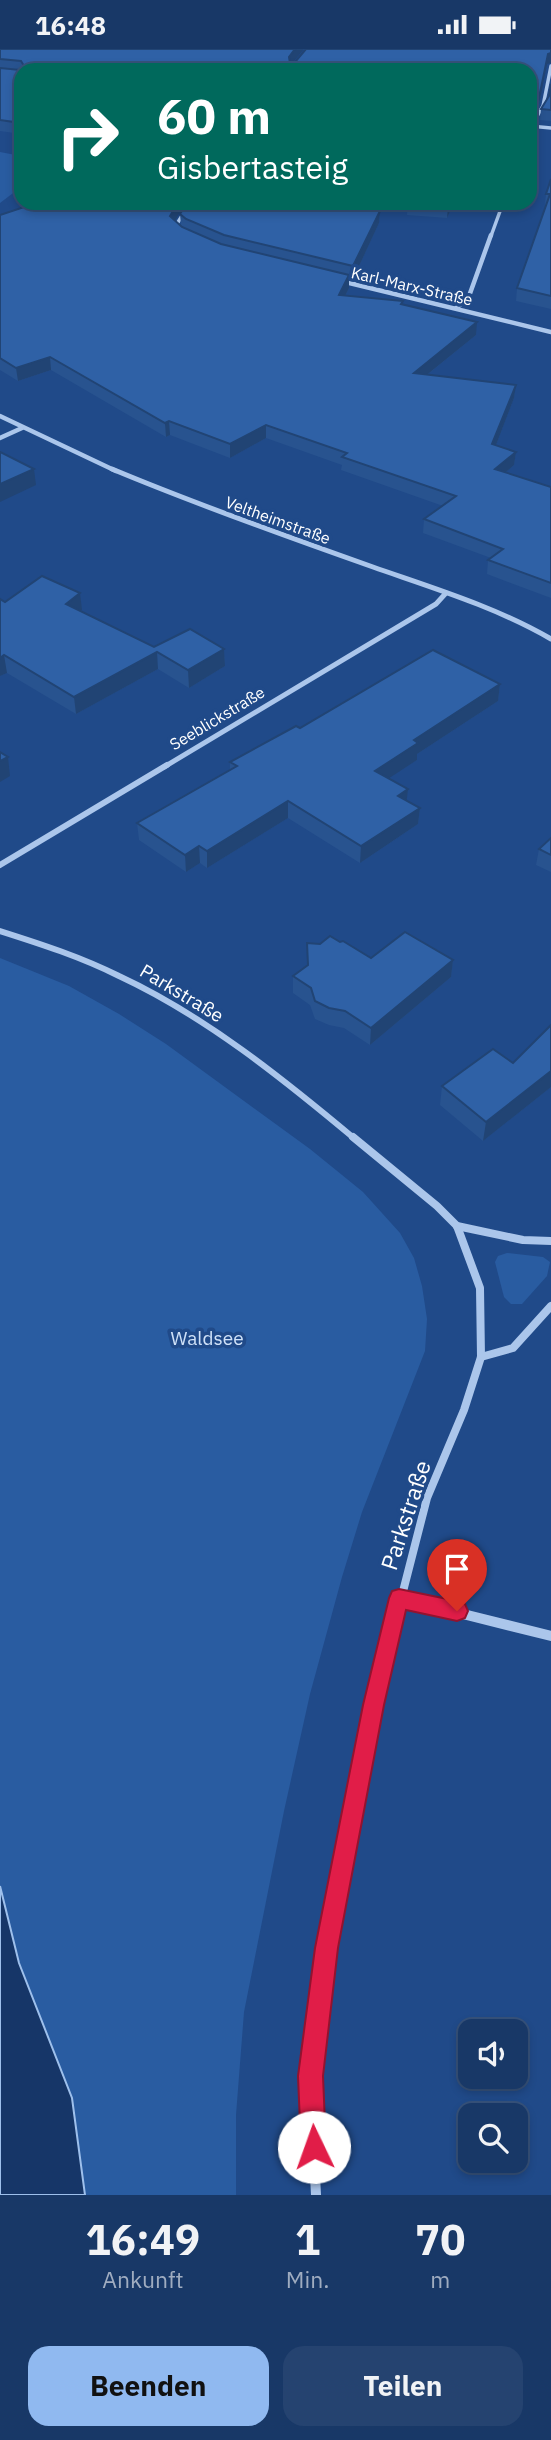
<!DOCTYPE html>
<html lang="de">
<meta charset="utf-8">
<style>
body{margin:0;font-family:"IBM Plex Sans",sans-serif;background:#254370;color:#f1f3f6;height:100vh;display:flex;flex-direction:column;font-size:26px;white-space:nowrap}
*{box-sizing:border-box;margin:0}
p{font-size:23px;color:#9facc0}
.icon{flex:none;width:38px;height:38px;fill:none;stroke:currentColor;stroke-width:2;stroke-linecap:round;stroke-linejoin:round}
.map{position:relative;height:2146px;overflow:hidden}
.details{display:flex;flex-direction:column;background:#183867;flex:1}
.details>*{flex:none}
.guide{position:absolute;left:14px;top:14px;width:523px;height:147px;border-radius:21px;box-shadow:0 4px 10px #0003,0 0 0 2px #36527b;background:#00695c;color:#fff;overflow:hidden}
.tools{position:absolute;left:458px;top:1970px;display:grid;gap:14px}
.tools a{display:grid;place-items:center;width:70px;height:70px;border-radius:14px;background:#183867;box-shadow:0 4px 10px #0003,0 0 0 2px #36527b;font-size:35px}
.pin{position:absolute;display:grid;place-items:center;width:60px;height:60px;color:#fff;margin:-72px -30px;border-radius:50% 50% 50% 0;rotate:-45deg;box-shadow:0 0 7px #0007}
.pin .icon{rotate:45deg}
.me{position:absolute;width:77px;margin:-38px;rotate:357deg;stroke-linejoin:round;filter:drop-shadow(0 0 5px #0008)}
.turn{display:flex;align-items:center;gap:24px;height:147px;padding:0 28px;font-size:32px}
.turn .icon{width:91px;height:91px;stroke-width:2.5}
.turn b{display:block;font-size:49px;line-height:60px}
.eta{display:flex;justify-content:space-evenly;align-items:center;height:119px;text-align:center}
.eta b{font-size:42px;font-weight:800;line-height:49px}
.button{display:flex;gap:14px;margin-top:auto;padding:14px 28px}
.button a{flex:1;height:80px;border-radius:21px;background:#90b9f0;color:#111;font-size:28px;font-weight:800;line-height:80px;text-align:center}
.button a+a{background:#254370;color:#f1f3f6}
.status{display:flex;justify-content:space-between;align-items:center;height:49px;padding:0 35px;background:#183867;direction:ltr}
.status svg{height:19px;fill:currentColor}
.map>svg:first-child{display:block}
.green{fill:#295ca1}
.water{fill:#163668;stroke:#9ec0ec;stroke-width:2}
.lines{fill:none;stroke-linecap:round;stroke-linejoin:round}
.street-far5{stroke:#abc6eb;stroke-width:3.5}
.street-far4{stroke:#abc6eb;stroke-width:4.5}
.street-far3{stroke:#abc6eb;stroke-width:5}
.street-far2{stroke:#abc6eb;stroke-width:6}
.street-far1{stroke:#abc6eb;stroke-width:8}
.street{stroke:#abc6eb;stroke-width:10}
.wall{fill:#28538f}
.shaded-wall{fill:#214474}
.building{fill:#2f61a6;stroke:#214474;stroke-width:2}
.route{fill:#e11d48;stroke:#92132f;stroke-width:2}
.labels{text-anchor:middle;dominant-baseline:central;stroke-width:7;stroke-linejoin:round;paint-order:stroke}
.far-street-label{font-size:16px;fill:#fff;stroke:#204a89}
.street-label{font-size:19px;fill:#fff;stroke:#204a89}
.park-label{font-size:19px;fill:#cfe1f8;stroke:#204a89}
.near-street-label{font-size:23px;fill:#fff;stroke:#204a89}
</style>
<div class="status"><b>16:48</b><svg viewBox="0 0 49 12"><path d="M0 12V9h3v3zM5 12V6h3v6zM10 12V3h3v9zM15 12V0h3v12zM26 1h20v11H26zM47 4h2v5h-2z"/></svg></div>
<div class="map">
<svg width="551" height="2146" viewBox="0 0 551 2146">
<rect width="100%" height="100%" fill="#204a89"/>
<g class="green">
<polygon points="0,103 21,107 21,138 0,154"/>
<polygon points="0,909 69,937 119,965 166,995 310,1100 363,1143 400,1184 414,1209 422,1237 427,1270 425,1302 362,1463 342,1528 310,1645 284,1762 244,1963 236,2066 236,2146 85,2146 72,2049 19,1914 0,1837"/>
<polygon points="507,1204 543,1208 550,1213 547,1227 522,1255 511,1255 504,1248 495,1213 498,1207"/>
</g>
<polygon class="water" points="0,1837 19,1914 72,2049 85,2146 0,2146"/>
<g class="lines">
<g class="street-far5">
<polyline points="530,77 551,79"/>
<polyline points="530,79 543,57 551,17"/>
<polyline points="178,180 175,178 190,154"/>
<polyline points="491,187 503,154"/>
</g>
<g class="street-far4">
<polyline points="341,232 551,283"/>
<polyline points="456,259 468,250 491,186"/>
<polyline points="0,367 116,422"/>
<polyline points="0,389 22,379"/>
</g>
<g class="street-far3">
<path d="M112,420C198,456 285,487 373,518C433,539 496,558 551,590"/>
<polyline points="164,718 436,555 446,544"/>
</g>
<g class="street-far2">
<polyline points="0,816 167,716"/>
<path d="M0,882C41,895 81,908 119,927C205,967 282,1029 355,1090"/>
</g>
<g class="street-far1">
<polyline points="353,1088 437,1157 457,1177 480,1239 481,1308 464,1361 427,1449 399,1558"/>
<polyline points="457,1177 523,1191 551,1192"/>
<polyline points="481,1308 513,1299 551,1257"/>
<polyline points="399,1549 434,1558"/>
</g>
<g class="street">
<polyline points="427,1556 551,1587"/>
<polyline points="316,2146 310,2027 326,1899 373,1656 399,1556"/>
</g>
</g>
<g class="wall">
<polygon points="0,0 293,14 547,15 539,55 530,70 530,21 21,21 21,85 0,82"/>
<polygon points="551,35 551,72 540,71 541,60 549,47"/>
<polygon points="551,130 551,260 516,252 517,239 546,157 545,157 546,145"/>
<polygon points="187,154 309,154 380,162 379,174 353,230 349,229 349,239 345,247 403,256 476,286 427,326 516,336 514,349 496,396 516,403 514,416 506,423 551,438 551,549 487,525 488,511 491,509 423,484 424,470 443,457 341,421 342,416 266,389 230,409 170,386 166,388 51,321 18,332 0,321 0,166 88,161 175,172 181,177 180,165"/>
<polygon points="408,154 454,154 447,169 407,166"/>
<polygon points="5,553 82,561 81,562 154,598 224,600 225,617 189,639 158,620 76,665 7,624 0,627"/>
<polygon points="500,635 498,652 417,705 417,711 388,729 407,752 420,759 418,775 360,814 288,769 207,819 200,814 186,823 139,791 137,774 230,721 230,713 300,679"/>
<polygon points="551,789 551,823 536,816 539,800"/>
<polygon points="340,893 371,909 453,911 451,928 370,996 344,979 329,976 315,970 310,956 293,944 293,927 307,917 320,895"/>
<polygon points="551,976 551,1038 483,1092 440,1056 442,1037 513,1014"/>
</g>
<g class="shaded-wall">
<polygon points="295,0 304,0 289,18 289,8"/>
<polygon points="551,4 551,14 547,15 539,55 530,70 531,60 548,5"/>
<polygon points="178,154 185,154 171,179 170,167"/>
<polygon points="450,154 454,154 447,169 448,157"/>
<polygon points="380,162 379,174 353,230 353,217"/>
<polygon points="349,226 349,239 339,259 339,246"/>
<polygon points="477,273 476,286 413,337 414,324"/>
<polygon points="50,308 51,321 18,332 16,319"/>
<polygon points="516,336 514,349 491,409 492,395"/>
<polygon points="169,372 170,386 166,388 165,374"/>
<polygon points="266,376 266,389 230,409 230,395"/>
<polygon points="516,403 514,416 493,434 495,420"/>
<polygon points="34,420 36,436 0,453 0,435"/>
<polygon points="80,544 82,561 68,572 66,555"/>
<polygon points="224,600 225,617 189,639 188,621"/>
<polygon points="157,603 158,620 76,665 74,648"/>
<polygon points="4,606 7,624 0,627 0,609"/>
<polygon points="500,635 498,652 417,705 417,711 374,739 375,722 414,691"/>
<polygon points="8,708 10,727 0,733 0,712"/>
<polygon points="408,740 406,757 398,747"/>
<polygon points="288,752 288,769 207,819 207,802"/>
<polygon points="420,759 418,775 360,814 361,797"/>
<polygon points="199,797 200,814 186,823 185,806"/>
<polygon points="453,911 451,928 370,996 371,979"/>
<polygon points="551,1022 551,1038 483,1092 486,1073"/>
</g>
<g class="building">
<polygon points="0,0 295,0 289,8 290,14 295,13 306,0 551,0 551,4 548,5 540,44 531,60 530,21 21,21 21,74 0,71 0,19 20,21 24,17 21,12 0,10"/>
<polygon points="551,35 551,61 541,60 549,47"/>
<polygon points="551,130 551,247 517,239 550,145 546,145"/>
<polygon points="36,154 69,154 88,161 95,154 178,154 170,167 182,178 221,195 349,226 339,246 403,252 401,255 477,273 414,324 516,336 492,395 516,403 495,420 551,438 551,534 488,511 503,500 424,470 456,447 342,408 347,404 266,376 230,395 169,372 165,374 50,308 16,319 0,309 0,166"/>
<polygon points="187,154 302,154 380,162 353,217 224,186 186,170 180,165"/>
<polygon points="409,154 450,154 448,157"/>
<polygon points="0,403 34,420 0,435"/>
<polygon points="42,527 80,544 66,555 154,598 190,580 224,600 188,621 157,603 74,648 4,606 0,609 0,550 5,553"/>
<polygon points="433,601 500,635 414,691 418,694 375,722 408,740 398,747 420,759 361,797 288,752 207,802 199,797 185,806 137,774 237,717 230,713 296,677 300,679"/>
<polygon points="0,703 8,708 0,712"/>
<polygon points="551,789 551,806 539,800"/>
<polygon points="405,883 453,911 371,979 345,962 329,959 315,952 311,939 293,927 308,916 307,894 320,895 330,887 340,893 343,892 371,909"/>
<polygon points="551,976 551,1022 486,1073 442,1037 493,1000 513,1014"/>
</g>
<polygon class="route" points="399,1540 457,1552 465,1555 468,1562 465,1569 457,1572 406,1561 384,1656 338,1899 323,2027 326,2098 323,2107 314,2111 305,2107 301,2098 298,2027 315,1899 363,1656 389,1549 392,1542"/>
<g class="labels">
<g class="far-street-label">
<text transform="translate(412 237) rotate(13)">Karl-Marx-Straße</text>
<text transform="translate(278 471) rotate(20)">Veltheimstraße</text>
<text transform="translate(217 669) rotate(-31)">Seeblickstraße</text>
</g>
<g class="street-label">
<text transform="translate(182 944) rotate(31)">Parkstraße</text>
</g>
<g class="park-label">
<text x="207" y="1289">Waldsee</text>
</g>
<g class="near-street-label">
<text transform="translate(405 1466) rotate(-72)">Parkstraße</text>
</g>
</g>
</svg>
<div class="tools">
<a><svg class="icon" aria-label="sound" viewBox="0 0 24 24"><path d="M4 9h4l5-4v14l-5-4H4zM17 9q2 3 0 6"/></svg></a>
<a><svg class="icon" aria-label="search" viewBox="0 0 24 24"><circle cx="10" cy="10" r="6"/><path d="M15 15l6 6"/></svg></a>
</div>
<div class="pin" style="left:457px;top:1562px;background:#d93025"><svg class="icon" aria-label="arrive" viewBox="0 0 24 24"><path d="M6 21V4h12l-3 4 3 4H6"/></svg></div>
<svg class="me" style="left:314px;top:2098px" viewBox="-20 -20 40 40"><circle r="19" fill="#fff"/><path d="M0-13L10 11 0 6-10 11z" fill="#e11d48"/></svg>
<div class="guide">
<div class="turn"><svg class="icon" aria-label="right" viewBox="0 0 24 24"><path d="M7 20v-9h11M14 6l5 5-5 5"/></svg><div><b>60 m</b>Gisbertasteig</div></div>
</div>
</div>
<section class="details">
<div class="eta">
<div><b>16:49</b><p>Ankunft</p></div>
<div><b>1</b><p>Min.</p></div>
<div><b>70</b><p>m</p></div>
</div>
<div class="button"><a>Beenden</a><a>Teilen</a></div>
</section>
